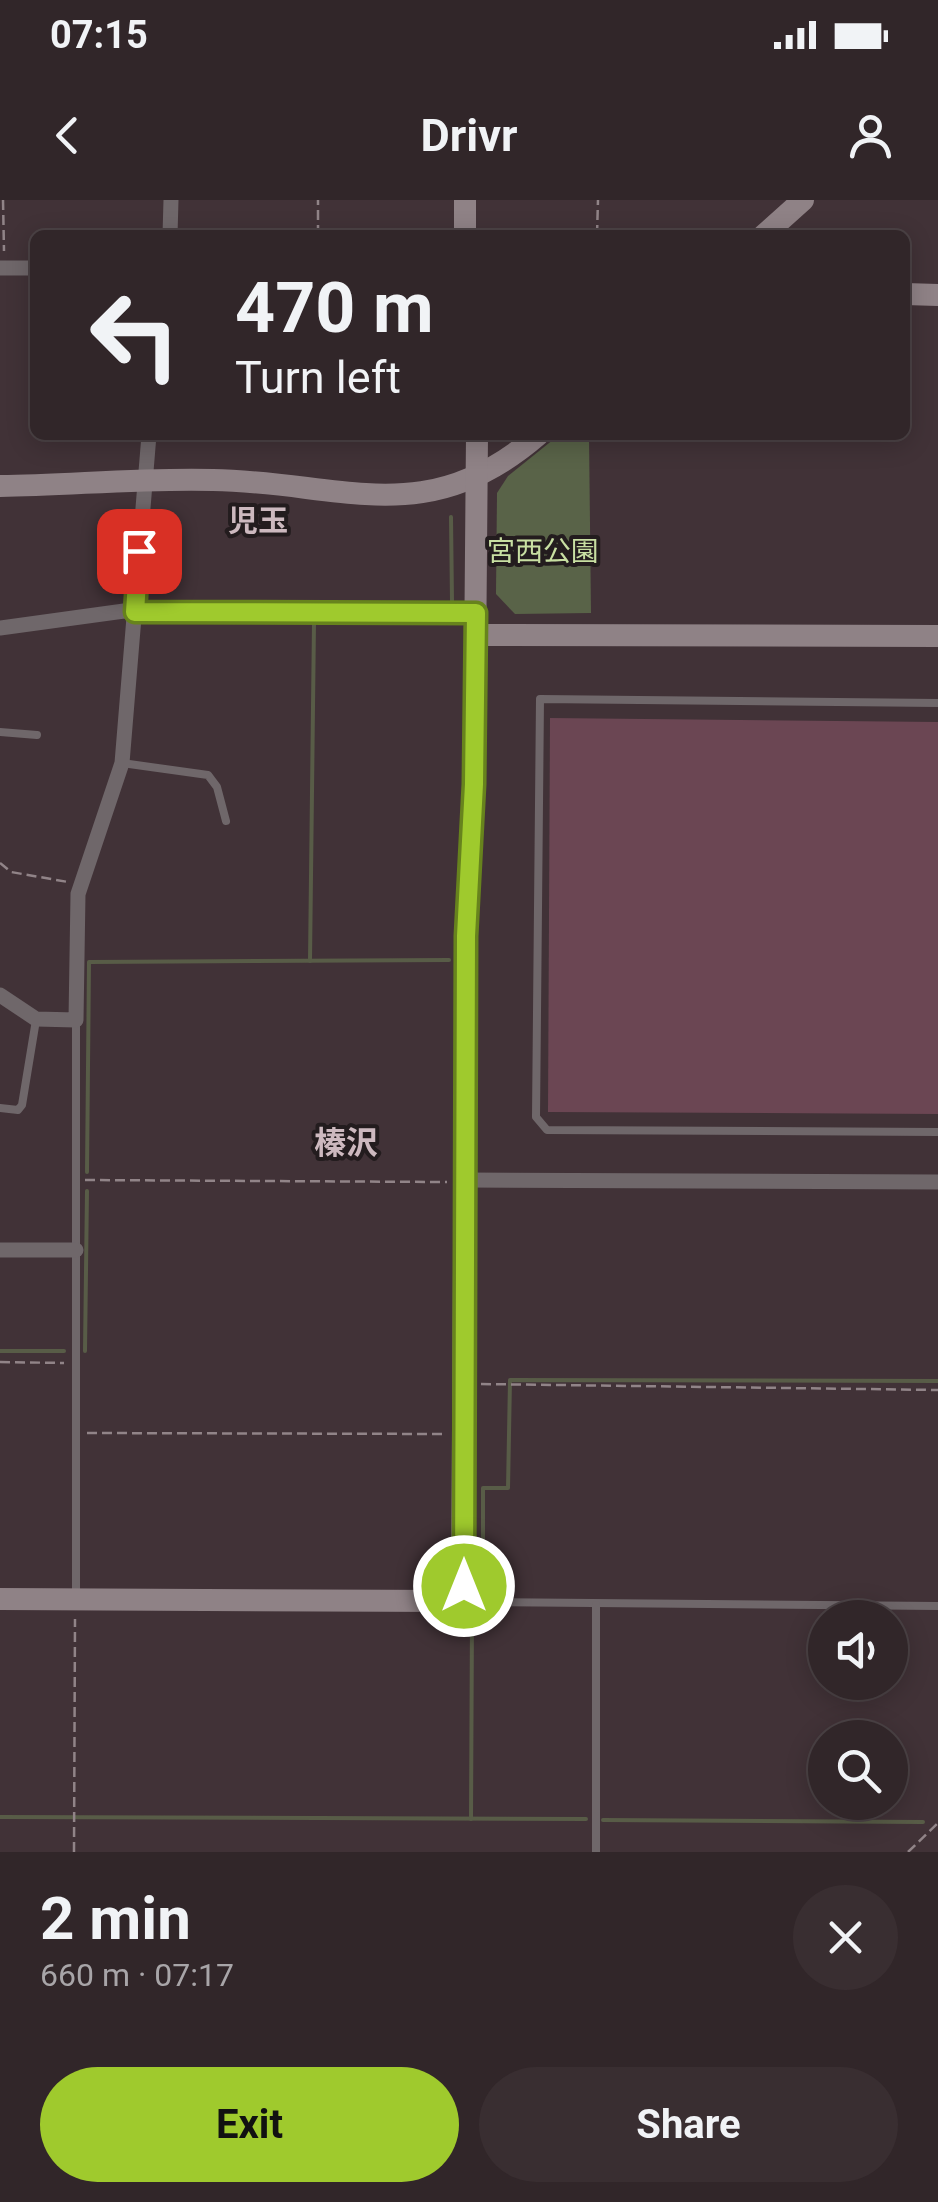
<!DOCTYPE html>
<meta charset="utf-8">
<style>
body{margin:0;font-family:Roboto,"Noto Sans JP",sans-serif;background:#392e31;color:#f1f3f6;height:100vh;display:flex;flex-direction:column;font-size:38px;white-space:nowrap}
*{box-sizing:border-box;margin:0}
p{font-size:32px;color:#a8a5a8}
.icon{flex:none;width:55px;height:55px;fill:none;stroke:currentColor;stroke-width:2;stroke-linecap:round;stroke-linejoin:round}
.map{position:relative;height:1652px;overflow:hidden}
.side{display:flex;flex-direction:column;background:#312629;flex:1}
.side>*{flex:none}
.hud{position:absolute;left:30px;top:30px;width:880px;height:210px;border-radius:15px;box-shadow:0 5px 25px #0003,0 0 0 2px #4c4346;background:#312629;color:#f1f3f6;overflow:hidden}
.buttons{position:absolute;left:808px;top:1400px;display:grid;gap:20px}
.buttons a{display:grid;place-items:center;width:100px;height:100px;border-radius:50%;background:#312629;box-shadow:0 5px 25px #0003,0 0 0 2px #4c4346;font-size:50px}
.pin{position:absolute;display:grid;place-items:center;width:85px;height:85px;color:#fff;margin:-42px;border-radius:20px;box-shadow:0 5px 15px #0006}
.me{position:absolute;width:110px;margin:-55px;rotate:0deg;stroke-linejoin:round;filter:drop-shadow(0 0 8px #0008)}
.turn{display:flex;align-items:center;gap:35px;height:210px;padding:0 40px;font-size:45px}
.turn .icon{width:130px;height:130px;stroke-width:2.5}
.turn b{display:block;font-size:70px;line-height:85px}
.round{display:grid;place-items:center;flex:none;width:105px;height:105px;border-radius:52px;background:#392e31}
.summary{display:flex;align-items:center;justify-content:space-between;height:170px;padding:0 40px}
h1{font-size:60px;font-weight:700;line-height:75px}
.primary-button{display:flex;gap:20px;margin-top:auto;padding:20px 40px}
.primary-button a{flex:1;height:115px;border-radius:60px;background:#9fca2d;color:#111;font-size:40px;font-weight:700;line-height:115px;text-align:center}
.primary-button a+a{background:#392e31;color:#f1f3f6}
.status{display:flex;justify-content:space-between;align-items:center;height:70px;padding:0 50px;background:#312629;direction:ltr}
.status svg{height:28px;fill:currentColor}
header{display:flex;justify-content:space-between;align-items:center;height:130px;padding:0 40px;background:#312629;font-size:45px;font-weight:700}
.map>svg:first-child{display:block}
.green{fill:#596348}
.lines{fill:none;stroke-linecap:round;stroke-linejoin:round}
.stream{stroke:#585c47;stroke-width:4}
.building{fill:#6b4653}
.path{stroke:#918488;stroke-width:2.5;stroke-dasharray:10 5;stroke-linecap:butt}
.lane{stroke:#6f676a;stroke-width:8}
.street{stroke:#6f676a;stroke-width:15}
.secondary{stroke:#8f8286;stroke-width:22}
.route-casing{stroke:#67831d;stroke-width:25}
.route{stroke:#9fca2d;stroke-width:18}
.labels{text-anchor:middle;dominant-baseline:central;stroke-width:8;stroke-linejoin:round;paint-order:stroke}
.park-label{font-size:28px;fill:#c8dfa2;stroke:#231c1e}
.neighbourhood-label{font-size:30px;font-weight:bold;fill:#cdb9bf;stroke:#231c1e}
.quarter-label{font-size:32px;font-weight:bold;fill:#cdb9bf;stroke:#231c1e}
</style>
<div class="status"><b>07:15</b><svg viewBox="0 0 49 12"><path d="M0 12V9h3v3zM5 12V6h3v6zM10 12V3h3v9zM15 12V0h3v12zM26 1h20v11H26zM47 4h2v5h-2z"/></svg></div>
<header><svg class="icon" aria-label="back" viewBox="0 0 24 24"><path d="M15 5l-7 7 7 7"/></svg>Drivr<svg class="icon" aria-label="person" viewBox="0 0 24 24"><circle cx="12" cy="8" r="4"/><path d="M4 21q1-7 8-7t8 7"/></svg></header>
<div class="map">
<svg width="938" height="1652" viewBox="0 0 938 1652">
<rect width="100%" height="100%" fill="#413237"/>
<polygon class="green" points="559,235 589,235 591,413 515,414 496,394 497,293 508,276"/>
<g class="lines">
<g class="stream">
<polyline points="451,317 452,402"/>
<polyline points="310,761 314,422 450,422"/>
<polyline points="87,972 89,762 449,760"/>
<polyline points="0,1151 64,1151"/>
<polyline points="85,1151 87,991"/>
<polyline points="0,1617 586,1619"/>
<polyline points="471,1619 472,1416 483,1394 483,1288 508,1288 510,1180 938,1181"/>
<polyline points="603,1620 923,1622"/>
</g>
</g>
<polygon class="building" points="550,518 938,522 938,914 548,912"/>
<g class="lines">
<g class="path">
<polyline points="3,0 4,51"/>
<polyline points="318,35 318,0"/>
<polyline points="597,35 598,0"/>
<polyline points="0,663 11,672 68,682"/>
<polyline points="85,980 447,982"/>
<polyline points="0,1162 64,1163"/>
<polyline points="481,1184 938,1190"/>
<polyline points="87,1233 444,1234"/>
<polyline points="74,1652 75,1419"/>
<polyline points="908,1652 938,1623"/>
</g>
<g class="lane">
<polyline points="938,503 540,499 536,917 547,930 938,932"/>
<polyline points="0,532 37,535"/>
<polyline points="122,563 208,575 217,587 226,621"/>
<polyline points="76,820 76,1394"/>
<polyline points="0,908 18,910 22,905 36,820"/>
<polyline points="464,1398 473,1402 938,1406"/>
<polyline points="596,1652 596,1405"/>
</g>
<g class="street">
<polyline points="170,35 171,0"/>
<polyline points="0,68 35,68"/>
<polyline points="0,428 124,411 476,413"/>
<polyline points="0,795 36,819 76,820 78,694 122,563 149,235"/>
<polyline points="465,980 938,982"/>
<polyline points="0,1050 76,1050"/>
</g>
<g class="secondary">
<polyline points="465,0 465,35"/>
<polyline points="764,35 803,0"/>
<polyline points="905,94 938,95"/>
<path d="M0,286C71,285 142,278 213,280C342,282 426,332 538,235"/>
<polyline points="476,435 938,436"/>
<polyline points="0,1399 449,1401 462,1393 466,737 474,584 477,235"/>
</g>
</g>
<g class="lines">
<g class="route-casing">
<polyline id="route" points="139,351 135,412 476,413 474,584 466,736 464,1386"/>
</g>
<use href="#route" class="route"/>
</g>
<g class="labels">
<g class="park-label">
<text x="543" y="351">宮西公園</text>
</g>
<g class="neighbourhood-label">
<text x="258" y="320">児玉</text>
</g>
<g class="quarter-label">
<text x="346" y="943">榛沢</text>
</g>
</g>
</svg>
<div class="buttons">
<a><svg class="icon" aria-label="sound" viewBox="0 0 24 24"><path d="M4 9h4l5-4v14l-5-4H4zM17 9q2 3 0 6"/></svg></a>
<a><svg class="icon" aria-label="search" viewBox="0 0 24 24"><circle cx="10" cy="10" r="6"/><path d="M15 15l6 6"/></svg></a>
</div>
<div class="pin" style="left:139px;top:351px;background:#d93025"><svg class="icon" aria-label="arrive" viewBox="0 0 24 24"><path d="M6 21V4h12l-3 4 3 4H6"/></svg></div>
<svg class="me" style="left:464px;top:1386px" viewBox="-20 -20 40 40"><circle r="17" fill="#9fca2d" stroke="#fff" stroke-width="3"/><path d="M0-11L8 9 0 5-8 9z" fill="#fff"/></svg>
<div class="hud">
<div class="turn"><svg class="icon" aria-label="left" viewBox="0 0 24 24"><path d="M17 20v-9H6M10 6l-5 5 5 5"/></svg><div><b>470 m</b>Turn left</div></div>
</div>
</div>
<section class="side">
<div class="summary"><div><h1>2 min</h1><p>660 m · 07:17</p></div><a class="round"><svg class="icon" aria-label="close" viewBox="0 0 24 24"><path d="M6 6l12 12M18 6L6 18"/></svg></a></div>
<div class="primary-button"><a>Exit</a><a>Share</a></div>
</section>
